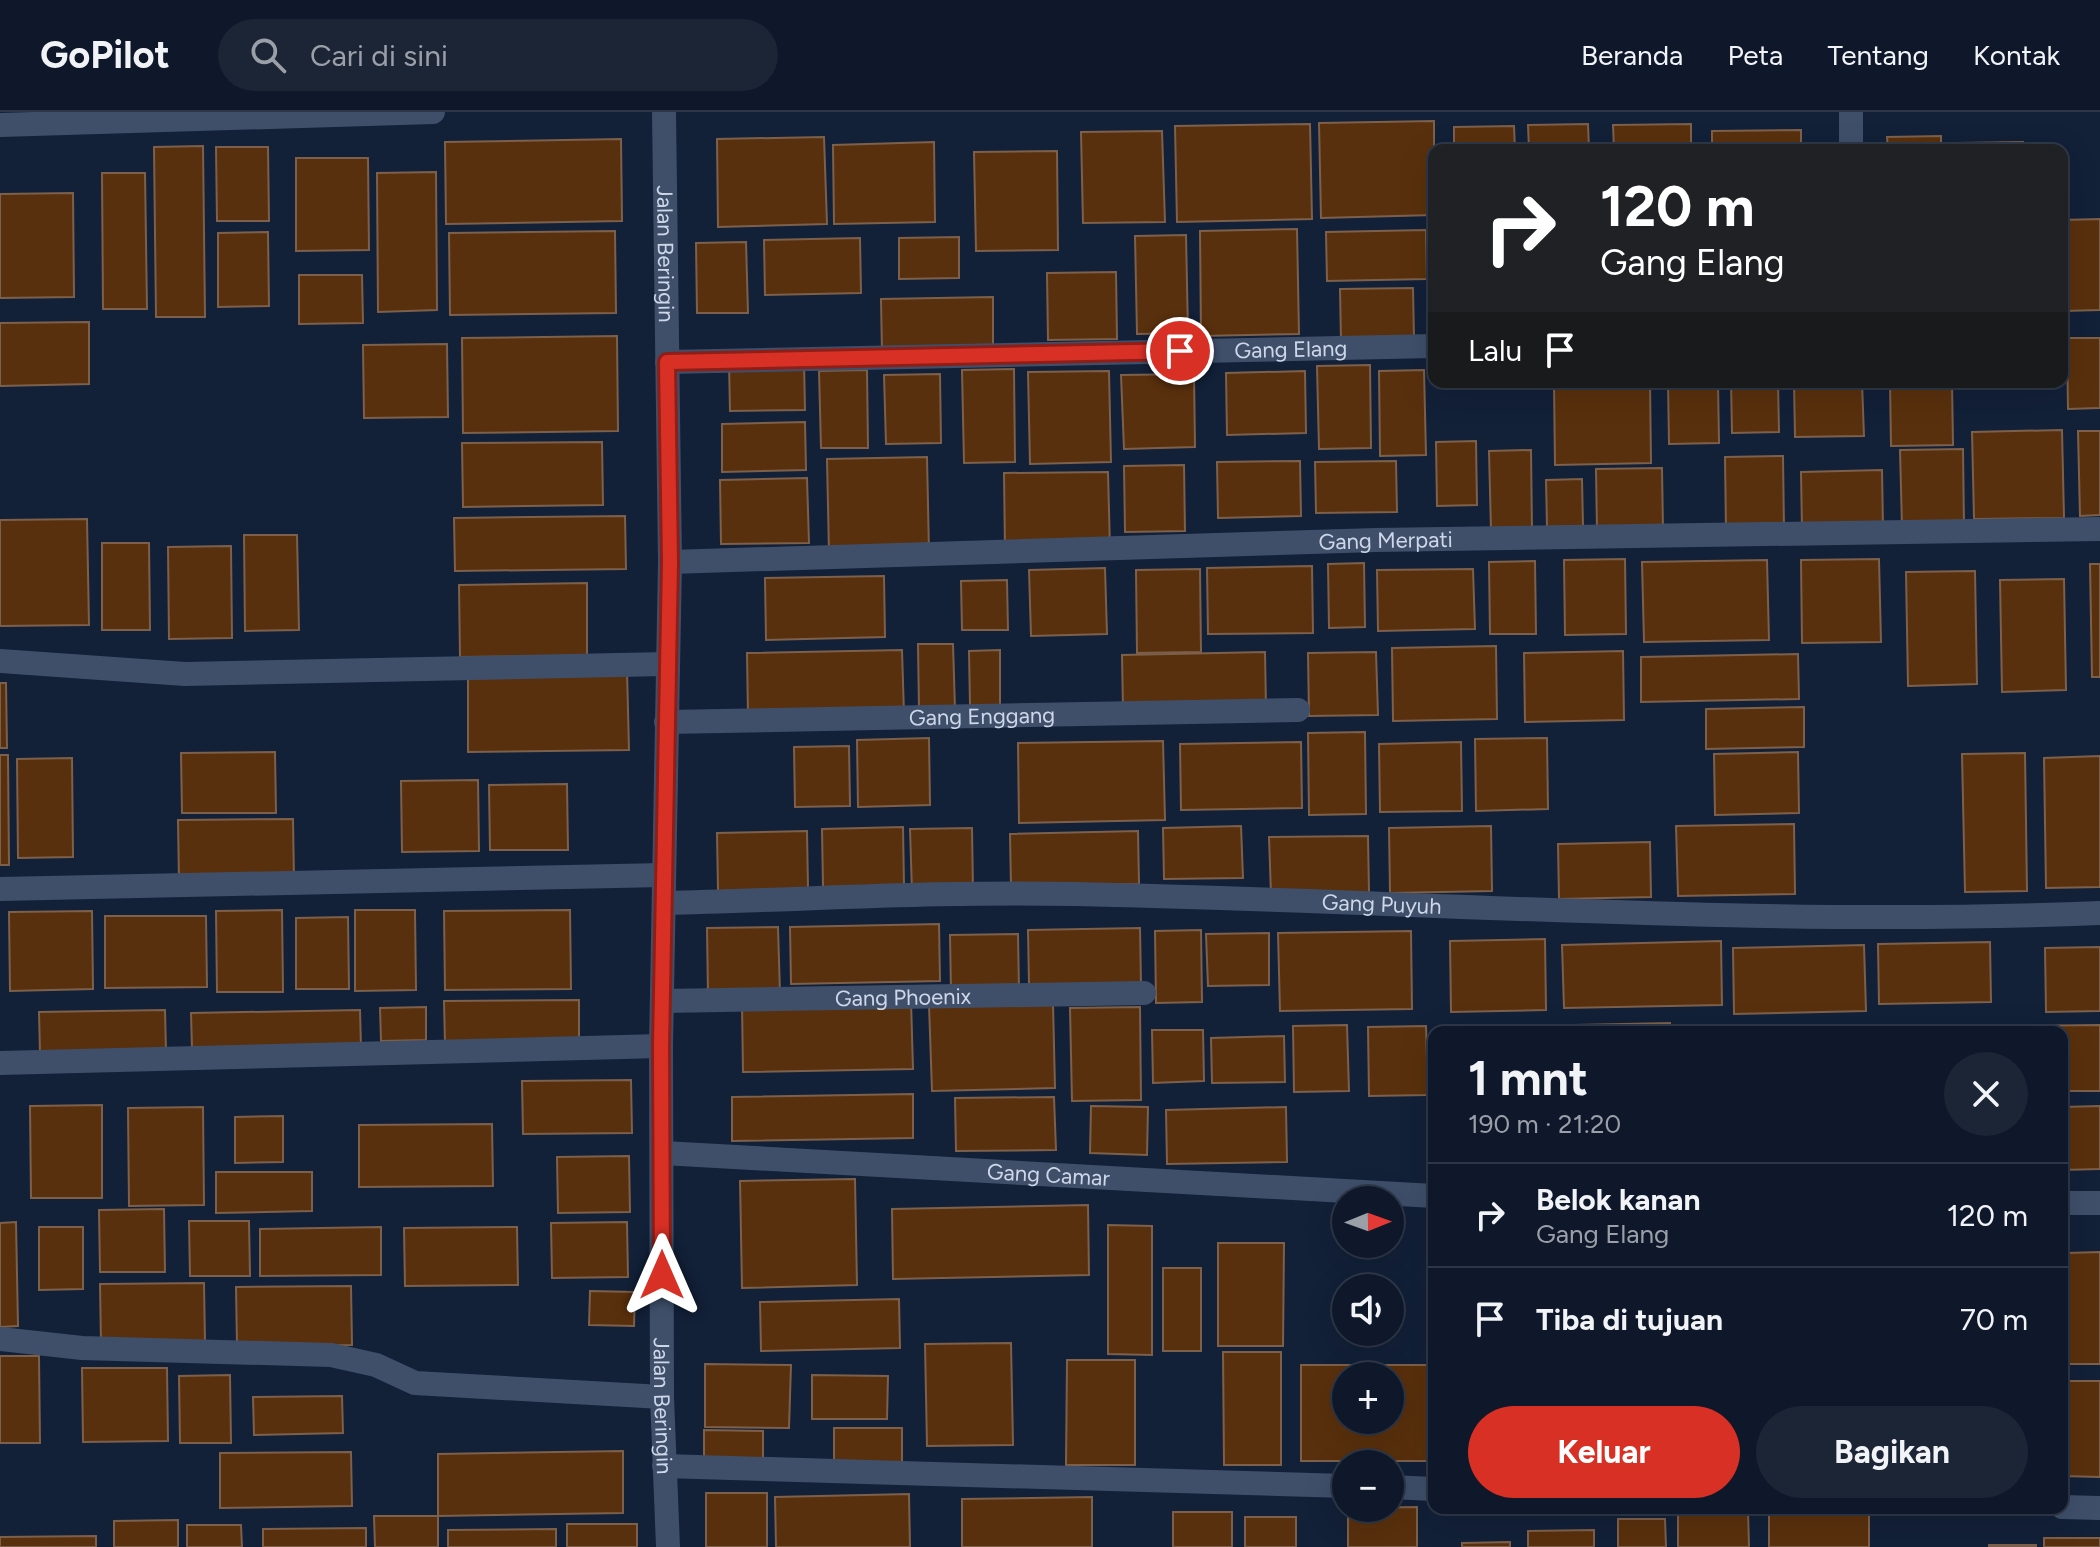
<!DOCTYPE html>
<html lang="id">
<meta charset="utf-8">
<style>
body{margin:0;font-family:Figtree,sans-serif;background:#1c2536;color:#f1f3f6;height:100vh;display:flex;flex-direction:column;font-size:30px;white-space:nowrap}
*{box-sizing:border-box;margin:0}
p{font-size:26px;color:#9ba0a8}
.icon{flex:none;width:44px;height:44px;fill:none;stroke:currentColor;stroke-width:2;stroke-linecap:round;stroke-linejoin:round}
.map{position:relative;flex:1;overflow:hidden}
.panel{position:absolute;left:1428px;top:914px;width:640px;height:488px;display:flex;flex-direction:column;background:#0e182a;border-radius:16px;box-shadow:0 8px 32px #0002,0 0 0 2px #2e3747}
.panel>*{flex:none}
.banner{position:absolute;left:1428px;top:32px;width:640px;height:244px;border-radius:16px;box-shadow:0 8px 32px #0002,0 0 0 2px #2e3747;background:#202124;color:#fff;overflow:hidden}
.needle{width:52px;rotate:89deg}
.buttons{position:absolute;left:1332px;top:1074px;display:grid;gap:16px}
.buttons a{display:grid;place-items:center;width:72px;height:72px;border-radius:50%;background:#0e182a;box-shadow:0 8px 32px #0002,0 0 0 2px #2e3747;font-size:40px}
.pin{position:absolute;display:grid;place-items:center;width:68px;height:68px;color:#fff;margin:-34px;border:4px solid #fff;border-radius:50%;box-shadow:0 2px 8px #0007}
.me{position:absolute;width:88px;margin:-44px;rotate:0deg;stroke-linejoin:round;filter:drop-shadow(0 0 6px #0008)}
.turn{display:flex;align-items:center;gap:28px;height:168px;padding:0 40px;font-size:36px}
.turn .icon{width:104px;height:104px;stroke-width:2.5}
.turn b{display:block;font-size:56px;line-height:68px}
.then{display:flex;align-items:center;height:76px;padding:0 40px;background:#0003;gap:16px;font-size:30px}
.round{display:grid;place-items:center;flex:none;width:84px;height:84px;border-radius:42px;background:#1c2536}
.headline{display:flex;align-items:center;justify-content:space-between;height:136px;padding:0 40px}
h1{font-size:48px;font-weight:700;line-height:60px}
.button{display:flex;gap:16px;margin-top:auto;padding:16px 40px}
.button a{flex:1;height:92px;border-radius:48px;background:#d93025;color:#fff;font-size:32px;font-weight:700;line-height:92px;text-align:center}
.button a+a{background:#1c2536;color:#f1f3f6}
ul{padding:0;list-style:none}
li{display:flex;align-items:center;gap:24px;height:104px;padding:0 40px;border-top:2px solid #2e3747}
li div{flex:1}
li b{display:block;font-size:30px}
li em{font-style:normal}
header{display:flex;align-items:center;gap:48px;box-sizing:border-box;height:112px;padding:0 40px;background:#0e182a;border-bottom:2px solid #2e3747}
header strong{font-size:38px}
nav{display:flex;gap:44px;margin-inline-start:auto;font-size:28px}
.search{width:560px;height:72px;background:#1c2536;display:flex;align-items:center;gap:20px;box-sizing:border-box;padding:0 28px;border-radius:44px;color:#9ba0a8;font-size:30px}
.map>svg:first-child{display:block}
.building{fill:#59300d;stroke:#7d604b;stroke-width:2;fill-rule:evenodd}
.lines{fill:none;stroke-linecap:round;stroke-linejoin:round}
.minor{stroke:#3f4f6a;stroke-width:24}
.route-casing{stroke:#8d1f18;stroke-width:20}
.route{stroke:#d93025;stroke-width:14}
.labels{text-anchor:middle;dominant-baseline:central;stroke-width:6;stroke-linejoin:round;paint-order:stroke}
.street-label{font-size:22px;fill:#cdd7e8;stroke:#09162d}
</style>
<header>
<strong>GoPilot</strong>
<div class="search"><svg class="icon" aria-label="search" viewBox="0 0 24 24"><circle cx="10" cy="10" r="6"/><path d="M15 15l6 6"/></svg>Cari di sini</div>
<nav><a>Beranda</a><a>Peta</a><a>Tentang</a><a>Kontak</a></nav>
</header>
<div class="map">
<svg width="2100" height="1435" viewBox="0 0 2100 1435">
<rect width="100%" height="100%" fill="#122038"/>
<g class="building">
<polygon points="1434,9 1434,103 1321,106 1319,11"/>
<polygon points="1310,12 1312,107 1177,110 1175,14"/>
<polygon points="1588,12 1589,38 1529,38 1528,13"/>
<polygon points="1691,12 1691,38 1614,38 1613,13"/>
<polygon points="1514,14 1515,38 1454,38 1454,15"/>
<polygon points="1801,18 1801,38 1712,38 1712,19"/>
<polygon points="1162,19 1165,110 1083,111 1081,20"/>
<polygon points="1941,24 1941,38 1888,38 1887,25"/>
<polygon points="824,25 827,112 718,115 717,27"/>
<polygon points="621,27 622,109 446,112 445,30"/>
<polygon points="934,30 935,110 834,112 833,33"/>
<polygon points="2023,30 2023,38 1957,38 1957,31"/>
<polygon points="203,34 205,205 156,205 154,35"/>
<polygon points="216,35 268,35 269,109 217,109"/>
<polygon points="1057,39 1058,138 976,139 974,40"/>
<polygon points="296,46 368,46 369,138 296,139"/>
<polygon points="436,60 437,198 378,200 377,61"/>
<polygon points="102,61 145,61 147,197 103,197"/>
<polygon points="73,81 74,185 0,186 0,82"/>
<polygon points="2100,107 2100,198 2064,199 2062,108"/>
<polygon points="1297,117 1299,222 1201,224 1200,119"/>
<polygon points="1426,118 1427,167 1327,169 1326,120"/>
<polygon points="615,119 616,201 450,203 449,121"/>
<polygon points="268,120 269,194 218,195 218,121"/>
<polygon points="1186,123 1188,221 1137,222 1135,124"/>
<polygon points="959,125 959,166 899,167 899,126"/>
<polygon points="860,126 861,181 765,183 764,128"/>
<polygon points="746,130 748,201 697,201 696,131"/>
<polygon points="1116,160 1117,227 1048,228 1047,161"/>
<polygon points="299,163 362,163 363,211 299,212"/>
<polygon points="1413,176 1414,228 1341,229 1340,177"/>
<polygon points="993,185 993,239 882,241 881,187"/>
<polygon points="89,210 89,272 0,274 0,211"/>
<polygon points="617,224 618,319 463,321 462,226"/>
<polygon points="2067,226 2100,226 2100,296 2068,297"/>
<polygon points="447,232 448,305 364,306 363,233"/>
<polygon points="804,250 805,298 730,299 729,251"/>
<polygon points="1370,253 1371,336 1319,337 1317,254"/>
<polygon points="1014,257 1015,350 964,351 962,258"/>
<polygon points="867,258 868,336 821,336 819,259"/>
<polygon points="1424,258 1426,343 1380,344 1379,259"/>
<polygon points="1109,259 1111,350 1030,352 1028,260"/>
<polygon points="1305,259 1306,321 1227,323 1226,261"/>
<polygon points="940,262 941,331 886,332 884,263"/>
<polygon points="1194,262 1195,335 1124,337 1121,263"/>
<polygon points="1650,270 1651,351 1555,353 1554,272"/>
<polygon points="1668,270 1718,270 1719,331 1669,332"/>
<polygon points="1731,270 1778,270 1779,320 1732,321"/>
<polygon points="1794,270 1862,270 1864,324 1795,325"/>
<polygon points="1890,270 1952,270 1953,333 1891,334"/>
<polygon points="805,310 806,358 722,360 722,312"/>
<polygon points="2062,318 2064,406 1974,407 1972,320"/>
<polygon points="2078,319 2100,319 2100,403 2080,404"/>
<polygon points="1476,329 1477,393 1437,394 1436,330"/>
<polygon points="602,330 603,393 463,395 462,331"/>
<polygon points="1963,337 1964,414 1902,415 1900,338"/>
<polygon points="1531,338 1532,418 1491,419 1489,339"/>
<polygon points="1783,344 1784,418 1726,419 1725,345"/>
<polygon points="927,345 929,440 829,441 827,347"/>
<polygon points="1300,349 1301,404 1218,406 1217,350"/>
<polygon points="1396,349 1397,400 1316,401 1315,350"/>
<polygon points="1184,353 1185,419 1125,420 1124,354"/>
<polygon points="1662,356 1663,418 1597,420 1596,357"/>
<polygon points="1882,358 1883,416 1802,418 1801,360"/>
<polygon points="1108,360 1110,436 1005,438 1004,361"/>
<polygon points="807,366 809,431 721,432 720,368"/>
<polygon points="1582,367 1583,414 1547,415 1546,368"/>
<polygon points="625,404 626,457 455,459 454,406"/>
<polygon points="87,407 89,513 0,514 0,408"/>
<polygon points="244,423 297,423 299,518 245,519"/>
<polygon points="102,431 149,431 150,518 102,518"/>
<polygon points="231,434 232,526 169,527 168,435"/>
<polygon points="1625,447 1626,522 1565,523 1564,448"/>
<polygon points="1879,447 1881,530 1802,531 1801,448"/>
<polygon points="1767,448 1769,528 1644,530 1642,450"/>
<polygon points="1535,449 1536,522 1490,522 1489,450"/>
<polygon points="1364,451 1365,515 1329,516 1328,452"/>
<polygon points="2090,452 2100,452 2100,565 2092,565"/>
<polygon points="1312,454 1313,521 1208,522 1207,456"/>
<polygon points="1105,456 1107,522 1031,524 1029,458"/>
<polygon points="1200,457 1201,540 1137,541 1136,458"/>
<polygon points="1473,457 1475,517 1378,519 1377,458"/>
<polygon points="1975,459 1977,572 1908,574 1906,460"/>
<polygon points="884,464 885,525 766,528 765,466"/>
<polygon points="2064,467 2066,578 2002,580 2000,468"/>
<polygon points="1007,468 1008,518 962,518 961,469"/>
<polygon points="587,471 587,544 460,545 459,473"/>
<polygon points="918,532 953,532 955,597 919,598"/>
<polygon points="1496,534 1497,607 1393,609 1392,536"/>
<polygon points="902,538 904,602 748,605 747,541"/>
<polygon points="1000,538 1000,594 970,594 969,539"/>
<polygon points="1623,539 1624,608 1525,610 1524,541"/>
<polygon points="1265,540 1266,596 1123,598 1122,543"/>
<polygon points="1376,540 1378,603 1309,604 1308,541"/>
<polygon points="1798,542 1799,587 1641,590 1641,545"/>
<polygon points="627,558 629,638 468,640 468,560"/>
<polygon points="0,571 6,571 7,636 0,636"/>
<polygon points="1804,595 1804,635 1706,637 1706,597"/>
<polygon points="1365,620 1366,702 1309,703 1308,621"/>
<polygon points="929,626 930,693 858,695 857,628"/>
<polygon points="1547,626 1548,697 1476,699 1475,627"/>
<polygon points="1163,629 1165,708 1019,711 1018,631"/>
<polygon points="1301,630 1302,696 1181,698 1180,632"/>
<polygon points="1461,630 1462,699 1380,700 1379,632"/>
<polygon points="849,634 850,694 795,695 794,635"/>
<polygon points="275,640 276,701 182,701 181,641"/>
<polygon points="1798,640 1799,701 1715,703 1714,642"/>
<polygon points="2025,641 2027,779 1965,780 1962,642"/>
<polygon points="0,643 8,643 9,753 0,753"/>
<polygon points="2100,644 2100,775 2046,776 2044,646"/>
<polygon points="72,646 73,745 18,746 17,647"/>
<polygon points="478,668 479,739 402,740 401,669"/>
<polygon points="567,672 568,738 490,738 489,673"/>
<polygon points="293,707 294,768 179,770 178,708"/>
<polygon points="1794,712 1795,782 1678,784 1676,714"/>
<polygon points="1241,714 1243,766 1164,767 1163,716"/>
<polygon points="1491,714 1492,779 1390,781 1389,716"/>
<polygon points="903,715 904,774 823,775 822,717"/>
<polygon points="972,716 973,779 912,780 910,717"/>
<polygon points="807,719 808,777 718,779 717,721"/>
<polygon points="1138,719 1139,772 1011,775 1010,722"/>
<polygon points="1368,724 1369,781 1271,782 1269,725"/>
<polygon points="1650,730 1651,785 1559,787 1558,732"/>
<polygon points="282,798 283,880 217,880 216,799"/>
<polygon points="355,798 415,798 416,878 355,879"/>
<polygon points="570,798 571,877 445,878 444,799"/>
<polygon points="92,799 93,877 10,879 9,800"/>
<polygon points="105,804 206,804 207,875 105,876"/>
<polygon points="348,805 349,877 296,877 296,806"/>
<polygon points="939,812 940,869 791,872 790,815"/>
<polygon points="778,815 780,882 708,883 707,816"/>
<polygon points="1140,816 1141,872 1029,873 1028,818"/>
<polygon points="1201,818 1202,890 1156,891 1155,819"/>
<polygon points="1411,819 1412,897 1280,899 1278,821"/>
<polygon points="1269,821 1269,873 1208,874 1206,822"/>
<polygon points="1018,822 1019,879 951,880 950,823"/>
<polygon points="1545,827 1546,898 1451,900 1450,829"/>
<polygon points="1721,829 1722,893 1564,896 1562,833"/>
<polygon points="1990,830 1991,890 1879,892 1878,832"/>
<polygon points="1864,833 1866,899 1734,902 1733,836"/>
<polygon points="2100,835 2100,899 2046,900 2045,836"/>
<polygon points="579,888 579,930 445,932 444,889"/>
<polygon points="911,888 913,957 743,960 742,891"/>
<polygon points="1053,891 1055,976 932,979 929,893"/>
<polygon points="426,895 426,928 381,929 380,896"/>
<polygon points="1140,895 1141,988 1072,989 1070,896"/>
<polygon points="165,898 166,940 40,941 39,900"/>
<polygon points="360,898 361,935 192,937 191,901"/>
<polygon points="1670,911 1670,920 1575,920 1575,913"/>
<polygon points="1347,913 1349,979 1294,980 1293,914"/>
<polygon points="1982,913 1982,920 1920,920 1920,914"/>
<polygon points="2100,913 2100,979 2062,979 2062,920 2000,920 2000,914"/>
<polygon points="1426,914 1428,983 1369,984 1368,915"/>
<rect x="1753" y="915" width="51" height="5"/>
<polygon points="1566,917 1566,920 1438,920 1438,919"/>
<polygon points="1152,918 1203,918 1204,969 1153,971"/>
<polygon points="1284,924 1285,970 1212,971 1211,926"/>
<polygon points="631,968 632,1021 523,1022 522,969"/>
<polygon points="913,982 913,1026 732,1029 732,985"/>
<polygon points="1054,985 1056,1038 956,1039 955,986"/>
<polygon points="102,993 102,1086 31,1086 30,994"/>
<polygon points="1091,994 1148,995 1147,1043 1090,1041"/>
<polygon points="2100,994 2100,1057 2062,1058 2062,995"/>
<polygon points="203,995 204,1093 129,1094 128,996"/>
<polygon points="1286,995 1287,1050 1167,1052 1166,998"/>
<polygon points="283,1004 283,1050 235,1051 235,1005"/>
<polygon points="492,1012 493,1074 359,1075 359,1013"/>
<polygon points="629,1044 630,1100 558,1101 557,1045"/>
<polygon points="216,1060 312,1060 312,1099 216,1101"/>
<polygon points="855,1067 857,1173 742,1176 740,1069"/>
<polygon points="1088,1093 1089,1163 893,1167 892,1097"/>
<polygon points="164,1097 165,1160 100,1160 99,1098"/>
<polygon points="189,1109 249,1109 250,1164 190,1164"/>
<polygon points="16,1110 18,1214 0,1215 0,1111"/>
<polygon points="627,1110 628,1165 552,1166 551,1111"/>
<polygon points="1108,1113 1152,1114 1152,1243 1108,1242"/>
<polygon points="39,1115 83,1115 83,1177 39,1178"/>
<polygon points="381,1115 381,1163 260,1164 260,1117"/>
<polygon points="517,1115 518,1173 405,1174 404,1116"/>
<polygon points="1218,1131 1284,1131 1283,1234 1218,1234"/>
<polygon points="2100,1140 2100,1252 2067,1252 2067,1141"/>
<rect x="1163" y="1156" width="38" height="83"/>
<polygon points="204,1171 205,1231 101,1232 100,1172"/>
<polygon points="351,1174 352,1233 237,1235 236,1175"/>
<polygon points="590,1179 635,1180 634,1214 589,1213"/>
<polygon points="899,1187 900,1236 761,1239 760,1190"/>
<polygon points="1011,1231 1013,1333 927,1334 925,1232"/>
<polygon points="1223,1240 1281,1240 1281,1353 1224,1353"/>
<polygon points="0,1244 39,1244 40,1331 0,1331"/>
<polygon points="1067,1248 1135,1248 1135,1353 1066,1353"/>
<polygon points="705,1252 791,1253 789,1316 705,1315"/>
<path d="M1301,1253H1434V1349H1301ZM1346,1264H1390V1308H1346Z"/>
<polygon points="82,1256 167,1256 168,1329 83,1330"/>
<polygon points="230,1263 231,1331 180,1331 179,1264"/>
<polygon points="812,1263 888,1264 887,1307 812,1307"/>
<polygon points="2062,1269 2100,1269 2100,1365 2062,1364"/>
<polygon points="342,1284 343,1321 254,1323 253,1285"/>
<rect x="834" y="1316" width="68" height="39"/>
<polygon points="704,1318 763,1319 763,1353 704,1353"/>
<polygon points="623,1339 623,1401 438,1404 438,1342"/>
<polygon points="351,1340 352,1394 220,1396 220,1341"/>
<rect x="706" y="1381" width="61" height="54"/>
<polygon points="909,1382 910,1435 776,1435 775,1385"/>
<polygon points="1092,1385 1092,1435 962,1435 962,1387"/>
<polygon points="1417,1395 1417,1435 1348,1435 1348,1396"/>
<polygon points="1748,1399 1749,1435 1678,1435 1678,1400"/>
<rect x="1769" y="1399" width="100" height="36"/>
<rect x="1173" y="1400" width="59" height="35"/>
<polygon points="374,1404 438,1404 438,1435 375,1435"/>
<rect x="1245" y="1405" width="51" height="30"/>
<polygon points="1618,1407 1665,1407 1666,1435 1618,1435"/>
<polygon points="178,1408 178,1435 114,1435 114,1409"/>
<rect x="567" y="1412" width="70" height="23"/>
<polygon points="187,1413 241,1413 242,1435 187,1435"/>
<polygon points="366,1416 366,1435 263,1435 263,1417"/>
<polygon points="556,1417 556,1435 448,1435 448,1418"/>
<polygon points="1594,1418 1594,1435 1528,1435 1528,1419"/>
<polygon points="96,1424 96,1435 0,1435 0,1425"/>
<rect x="2044" y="1426" width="56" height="9"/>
<polygon points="1510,1430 1510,1435 1462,1435 1462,1431"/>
<rect x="1989" y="1433" width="47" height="2"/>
</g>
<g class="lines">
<g class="minor">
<path id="s1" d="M664,0L670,450L661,934L662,1285L668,1435"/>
<polyline points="0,13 433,0"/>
<polyline points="1851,38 1851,0"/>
<path id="s2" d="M667,250L1434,234"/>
<path id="s3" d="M670,450L1376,428L2100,417"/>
<polyline points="0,549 185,562 667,552"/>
<path id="s4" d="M666,610L1298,598"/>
<polyline points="0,777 664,763"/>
<path id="s5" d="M664,791C801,788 939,779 1075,782C1416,789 1759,815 2100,801"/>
<path id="s6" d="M663,889L1144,881"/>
<polyline points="0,951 661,934"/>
<path id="s7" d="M663,1041L1434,1084"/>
<polyline points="2062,1091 2100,1091"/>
<polyline points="0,1227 82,1236 331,1243 376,1253 415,1271 662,1285"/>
<polyline points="664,1354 1346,1374"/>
<polyline points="1390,1375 1434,1377"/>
<polyline points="2062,1395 2100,1396"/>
</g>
</g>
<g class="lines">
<g class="route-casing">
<polyline id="route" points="662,1163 661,934 670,450 667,250 1180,239"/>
</g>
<use href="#route" class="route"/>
</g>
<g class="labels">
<g class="street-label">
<text stroke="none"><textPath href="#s1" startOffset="142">Jalan Beringin</textPath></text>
<text stroke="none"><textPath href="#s2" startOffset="624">Gang Elang</textPath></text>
<text stroke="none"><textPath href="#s3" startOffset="716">Gang Merpati</textPath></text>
<text stroke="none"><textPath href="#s4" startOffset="316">Gang Enggang</textPath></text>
<text stroke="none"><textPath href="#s5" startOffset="718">Gang Puyuh</textPath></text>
<text stroke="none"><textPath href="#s6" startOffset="240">Gang Phoenix</textPath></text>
<text stroke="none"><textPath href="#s7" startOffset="386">Gang Camar</textPath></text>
<text stroke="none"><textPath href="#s1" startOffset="1294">Jalan Beringin</textPath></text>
</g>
</g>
</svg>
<div class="buttons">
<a><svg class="needle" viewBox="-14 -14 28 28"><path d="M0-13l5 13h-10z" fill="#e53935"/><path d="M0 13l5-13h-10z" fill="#9ba0a8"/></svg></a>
<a><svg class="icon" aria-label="sound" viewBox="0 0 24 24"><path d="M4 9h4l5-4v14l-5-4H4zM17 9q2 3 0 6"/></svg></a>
<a>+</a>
<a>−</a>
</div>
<div class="pin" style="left:1180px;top:239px;background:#d93025"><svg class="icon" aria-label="arrive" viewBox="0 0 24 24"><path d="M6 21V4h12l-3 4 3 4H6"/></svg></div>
<svg class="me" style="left:662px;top:1163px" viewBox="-20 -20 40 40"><path d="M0-17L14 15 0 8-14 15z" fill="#d93025" stroke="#fff" stroke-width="4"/></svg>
<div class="banner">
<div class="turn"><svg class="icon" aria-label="right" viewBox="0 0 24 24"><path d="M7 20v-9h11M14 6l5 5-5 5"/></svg><div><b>120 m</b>Gang Elang</div></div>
<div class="then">Lalu<svg class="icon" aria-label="arrive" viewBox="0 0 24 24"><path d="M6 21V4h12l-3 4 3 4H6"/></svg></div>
</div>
<section class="panel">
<div class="headline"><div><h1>1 mnt</h1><p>190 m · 21:20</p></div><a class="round"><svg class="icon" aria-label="close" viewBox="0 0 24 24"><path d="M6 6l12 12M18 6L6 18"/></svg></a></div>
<ul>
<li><svg class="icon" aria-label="right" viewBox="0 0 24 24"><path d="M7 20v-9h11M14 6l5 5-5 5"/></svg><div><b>Belok kanan</b><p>Gang Elang</p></div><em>120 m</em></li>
<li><svg class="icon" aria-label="arrive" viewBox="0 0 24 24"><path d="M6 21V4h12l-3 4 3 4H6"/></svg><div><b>Tiba di tujuan</b></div><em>70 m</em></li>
</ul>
<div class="button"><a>Keluar</a><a>Bagikan</a></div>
</section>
</div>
